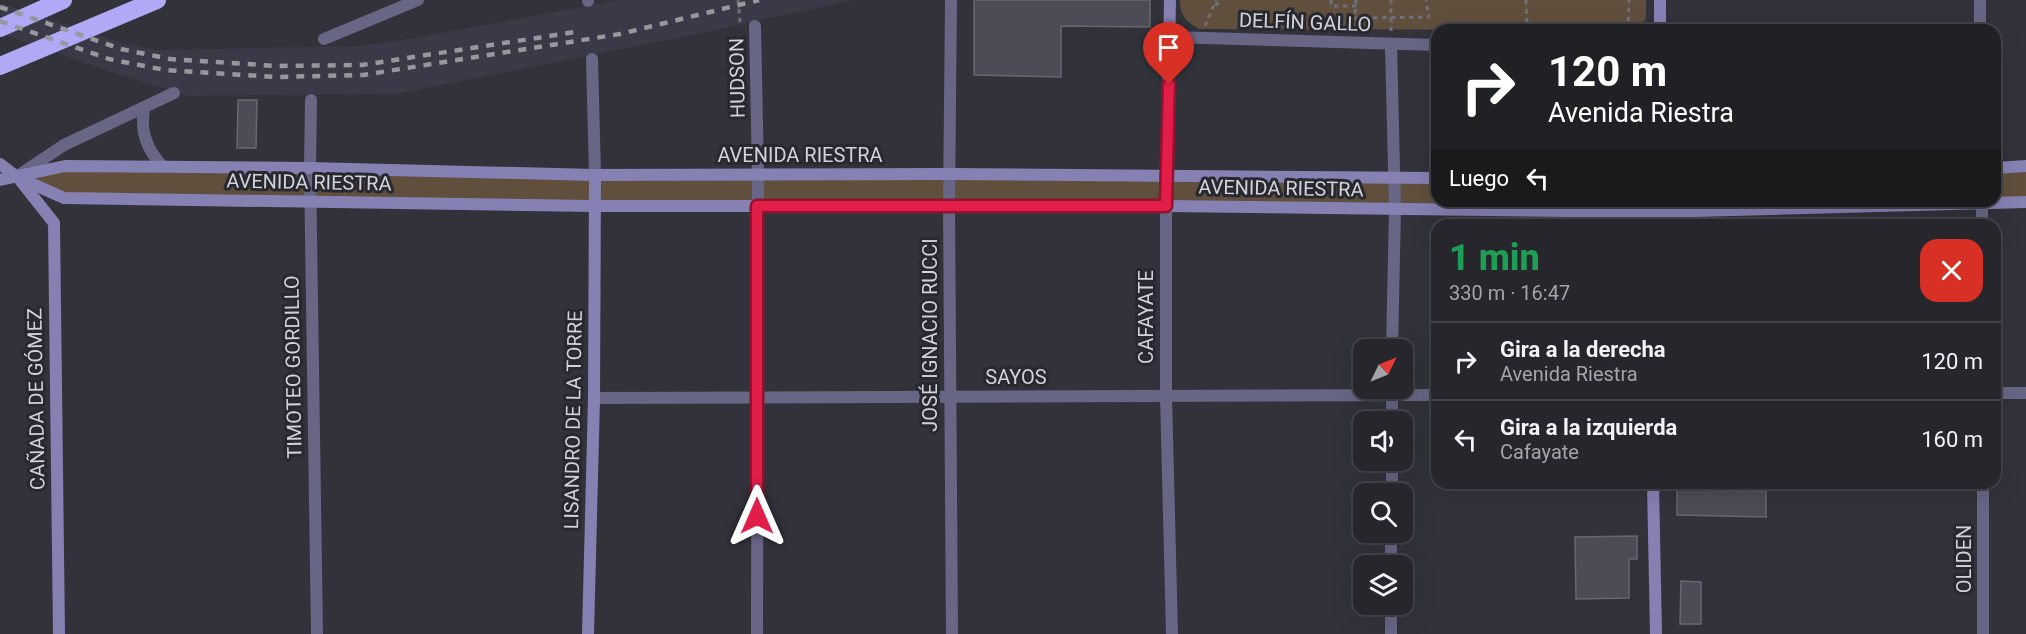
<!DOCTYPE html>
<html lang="es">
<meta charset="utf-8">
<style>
body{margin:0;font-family:Roboto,sans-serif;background:#323238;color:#f1f3f6;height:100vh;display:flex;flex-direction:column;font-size:22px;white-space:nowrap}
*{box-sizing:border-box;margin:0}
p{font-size:20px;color:#a4a5a9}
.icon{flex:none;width:33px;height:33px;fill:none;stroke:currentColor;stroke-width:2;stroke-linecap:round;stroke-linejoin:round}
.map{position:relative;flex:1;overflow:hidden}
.drawer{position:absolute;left:1431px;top:219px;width:570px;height:270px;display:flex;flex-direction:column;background:#26262c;border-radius:18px;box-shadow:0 6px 24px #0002,0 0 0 2px #424348}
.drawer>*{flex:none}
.top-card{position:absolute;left:1431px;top:24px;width:570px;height:183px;border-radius:18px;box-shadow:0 6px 24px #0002,0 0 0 2px #424348;background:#202124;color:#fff;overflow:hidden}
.needle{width:39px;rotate:47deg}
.fabs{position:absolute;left:1353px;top:339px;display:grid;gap:12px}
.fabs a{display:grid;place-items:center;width:60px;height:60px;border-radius:12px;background:#26262c;box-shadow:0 6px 24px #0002,0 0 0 2px #424348;font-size:30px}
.pin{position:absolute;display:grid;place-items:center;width:51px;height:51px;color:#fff;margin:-62px -26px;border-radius:50% 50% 50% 0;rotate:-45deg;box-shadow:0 0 6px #0007}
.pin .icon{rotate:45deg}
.me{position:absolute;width:66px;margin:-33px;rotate:0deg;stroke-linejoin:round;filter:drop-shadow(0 0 4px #0008)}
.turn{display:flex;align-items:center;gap:21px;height:126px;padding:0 18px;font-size:27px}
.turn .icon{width:78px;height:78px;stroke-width:2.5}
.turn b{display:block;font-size:42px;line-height:51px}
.then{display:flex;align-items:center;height:57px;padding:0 18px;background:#0003;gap:12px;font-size:22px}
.round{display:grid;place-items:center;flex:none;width:63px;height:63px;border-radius:18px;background:#323238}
.overview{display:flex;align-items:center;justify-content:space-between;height:102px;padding:0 18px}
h1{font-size:36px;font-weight:800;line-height:45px;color:#1e9e55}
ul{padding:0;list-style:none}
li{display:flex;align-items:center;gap:18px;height:78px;padding:0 18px;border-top:2px solid #424348}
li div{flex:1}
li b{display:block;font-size:22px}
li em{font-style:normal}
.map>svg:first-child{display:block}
.built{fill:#3a3948}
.green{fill:#604f3d}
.building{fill:#4c4c56;stroke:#676671;stroke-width:1.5}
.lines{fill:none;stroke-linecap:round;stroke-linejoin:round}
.path{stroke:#6f6f77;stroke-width:3;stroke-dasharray:4.5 4.5;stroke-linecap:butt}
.street{stroke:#676685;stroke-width:12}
.secondary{stroke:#8581b3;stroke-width:12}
.highway{stroke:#b0aaf6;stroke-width:18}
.rail{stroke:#97979e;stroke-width:4.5;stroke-dasharray:8 8;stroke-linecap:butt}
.route-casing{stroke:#92132f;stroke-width:15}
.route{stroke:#e11d48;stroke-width:10}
.labels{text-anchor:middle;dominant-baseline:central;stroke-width:6;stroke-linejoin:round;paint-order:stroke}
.street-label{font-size:20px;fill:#d2d2d8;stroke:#282831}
</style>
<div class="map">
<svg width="2026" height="634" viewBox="0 0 2026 634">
<rect width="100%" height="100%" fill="#32323b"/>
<polygon class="built" points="619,0 853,0 688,36 395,94 189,96 109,71 0,33 0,3 122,43 155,50 360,46 415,38"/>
<g class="green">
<path d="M1180,0H1646V19L1634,30L1199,29C1186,21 1180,16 1180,0Z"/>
<polygon points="65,166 1437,178 1437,201 1995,201 1995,168 2026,166 2026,202 1656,212 64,198 17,177"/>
</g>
<g class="building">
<polygon points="974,0 1150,0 1150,27 1061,26 1061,77 974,75"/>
<polygon points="238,100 257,100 256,148 237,148"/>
<polygon points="1677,490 1766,491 1766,517 1677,515"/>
<polygon points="1637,536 1637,559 1629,559 1629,598 1576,599 1575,537"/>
<polygon points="1681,581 1701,582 1701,624 1680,624"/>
</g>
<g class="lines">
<g class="path">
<polyline points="738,0 740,22"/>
<polyline points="1331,0 1331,6 1356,6"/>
<polyline points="1356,0 1355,18 1429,17 1426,0"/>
<polyline points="1526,0 1527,30"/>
<polyline points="1215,5 1223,0"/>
<polyline points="1205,26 1216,0"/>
<polyline points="1628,30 1629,0"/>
<polyline points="1391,31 1391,0"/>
</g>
<g class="street">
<polyline points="588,0 588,1"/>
<polyline points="951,0 949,205 952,634"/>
<polyline points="1980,0 1980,30"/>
<polyline points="755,26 758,174 757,634"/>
<polyline points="1171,37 1437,45"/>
<polyline points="324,39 418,0"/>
<polyline points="1391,45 1395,209 1392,350"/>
<polyline points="592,59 595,175"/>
<polyline points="311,100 310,168 317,634"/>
<path d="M144,109C140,132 147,149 162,166"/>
<polyline points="19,175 64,145 174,93"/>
<polyline points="1982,201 1982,225"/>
<polyline points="1166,206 1166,395 1172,634"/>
<polyline points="1995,393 2026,393"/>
<polyline points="594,398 1437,395"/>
<polyline points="1392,422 1392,390"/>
<polyline points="1983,483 1983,634"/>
<polyline points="1392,494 1392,460"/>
<polyline points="1391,566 1391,532"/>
<polyline points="1391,634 1391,604"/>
</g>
<g class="secondary">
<polyline points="1660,30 1660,0"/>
<polyline points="0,164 17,177 64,198 594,206 1166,206 1656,212 2026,202"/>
<polyline points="1995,168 2026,166"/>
<polyline points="0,180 65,166 310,168 595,175 949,174 1437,178"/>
<polyline points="20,180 54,223 59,634"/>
<polyline points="1166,206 1170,0"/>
<polyline points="1656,225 1658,201"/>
<polyline points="1653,483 1656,634"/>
<polyline points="588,634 594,398 595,175"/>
</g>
<g class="highway">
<polyline points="0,28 63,0"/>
<polyline points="0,66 157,0"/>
</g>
<g class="rail">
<polyline points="0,7 121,49 170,59 277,66 362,65 575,32"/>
<polyline points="0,21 109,59 165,70 276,77 363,75 620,34 759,0"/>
</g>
</g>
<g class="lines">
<g class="route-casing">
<polyline id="route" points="757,516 757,206 1166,206 1169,84"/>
</g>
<use href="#route" class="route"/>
</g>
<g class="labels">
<g class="street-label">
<text transform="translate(1305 22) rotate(2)">DELFÍN GALLO</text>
<text transform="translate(737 78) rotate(-91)">HUDSON</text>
<text x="800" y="155">AVENIDA RIESTRA</text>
<text transform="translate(309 182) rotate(1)">AVENIDA RIESTRA</text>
<text transform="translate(1281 188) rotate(1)">AVENIDA RIESTRA</text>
<text transform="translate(1146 317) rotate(-90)">CAFAYATE</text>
<text transform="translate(930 335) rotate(-90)">JOSÉ IGNACIO RUCCI</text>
<text transform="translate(293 367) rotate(-91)">TIMOTEO GORDILLO</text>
<text x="1016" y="377">SAYOS</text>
<text transform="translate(36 399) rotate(-91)">CAÑADA DE GÓMEZ</text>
<text transform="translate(573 420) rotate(-89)">LISANDRO DE LA TORRE</text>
<text transform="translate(1964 559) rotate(-90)">OLIDEN</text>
</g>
</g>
</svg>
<div class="fabs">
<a><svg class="needle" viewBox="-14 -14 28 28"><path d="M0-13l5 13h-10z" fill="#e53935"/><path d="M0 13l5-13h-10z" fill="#a4a5a9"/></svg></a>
<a><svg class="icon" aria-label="sound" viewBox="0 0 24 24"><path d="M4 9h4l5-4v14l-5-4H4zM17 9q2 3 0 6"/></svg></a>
<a><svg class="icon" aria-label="search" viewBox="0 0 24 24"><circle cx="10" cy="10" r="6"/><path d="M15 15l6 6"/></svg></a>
<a><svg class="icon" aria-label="layers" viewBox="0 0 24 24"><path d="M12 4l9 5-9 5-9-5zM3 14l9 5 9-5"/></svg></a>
</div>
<div class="pin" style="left:1169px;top:84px;background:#d93025"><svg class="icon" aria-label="arrive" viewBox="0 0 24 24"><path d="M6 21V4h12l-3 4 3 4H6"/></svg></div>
<svg class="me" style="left:757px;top:516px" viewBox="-20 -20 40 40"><path d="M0-17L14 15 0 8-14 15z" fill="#e11d48" stroke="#fff" stroke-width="4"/></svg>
<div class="top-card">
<div class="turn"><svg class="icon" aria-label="right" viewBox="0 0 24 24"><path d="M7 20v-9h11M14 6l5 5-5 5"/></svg><div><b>120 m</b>Avenida Riestra</div></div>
<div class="then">Luego<svg class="icon" aria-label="left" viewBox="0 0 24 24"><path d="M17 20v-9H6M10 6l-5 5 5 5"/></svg></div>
</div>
<section class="drawer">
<div class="overview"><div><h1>1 min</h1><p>330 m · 16:47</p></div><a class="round" style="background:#d93025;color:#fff"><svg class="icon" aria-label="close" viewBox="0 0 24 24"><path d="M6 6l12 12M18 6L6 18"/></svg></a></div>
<ul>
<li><svg class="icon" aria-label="right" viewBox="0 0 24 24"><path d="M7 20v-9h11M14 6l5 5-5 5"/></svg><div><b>Gira a la derecha</b><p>Avenida Riestra</p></div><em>120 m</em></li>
<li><svg class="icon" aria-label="left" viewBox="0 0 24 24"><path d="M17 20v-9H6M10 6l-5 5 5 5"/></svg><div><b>Gira a la izquierda</b><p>Cafayate</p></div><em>160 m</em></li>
</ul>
</section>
</div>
